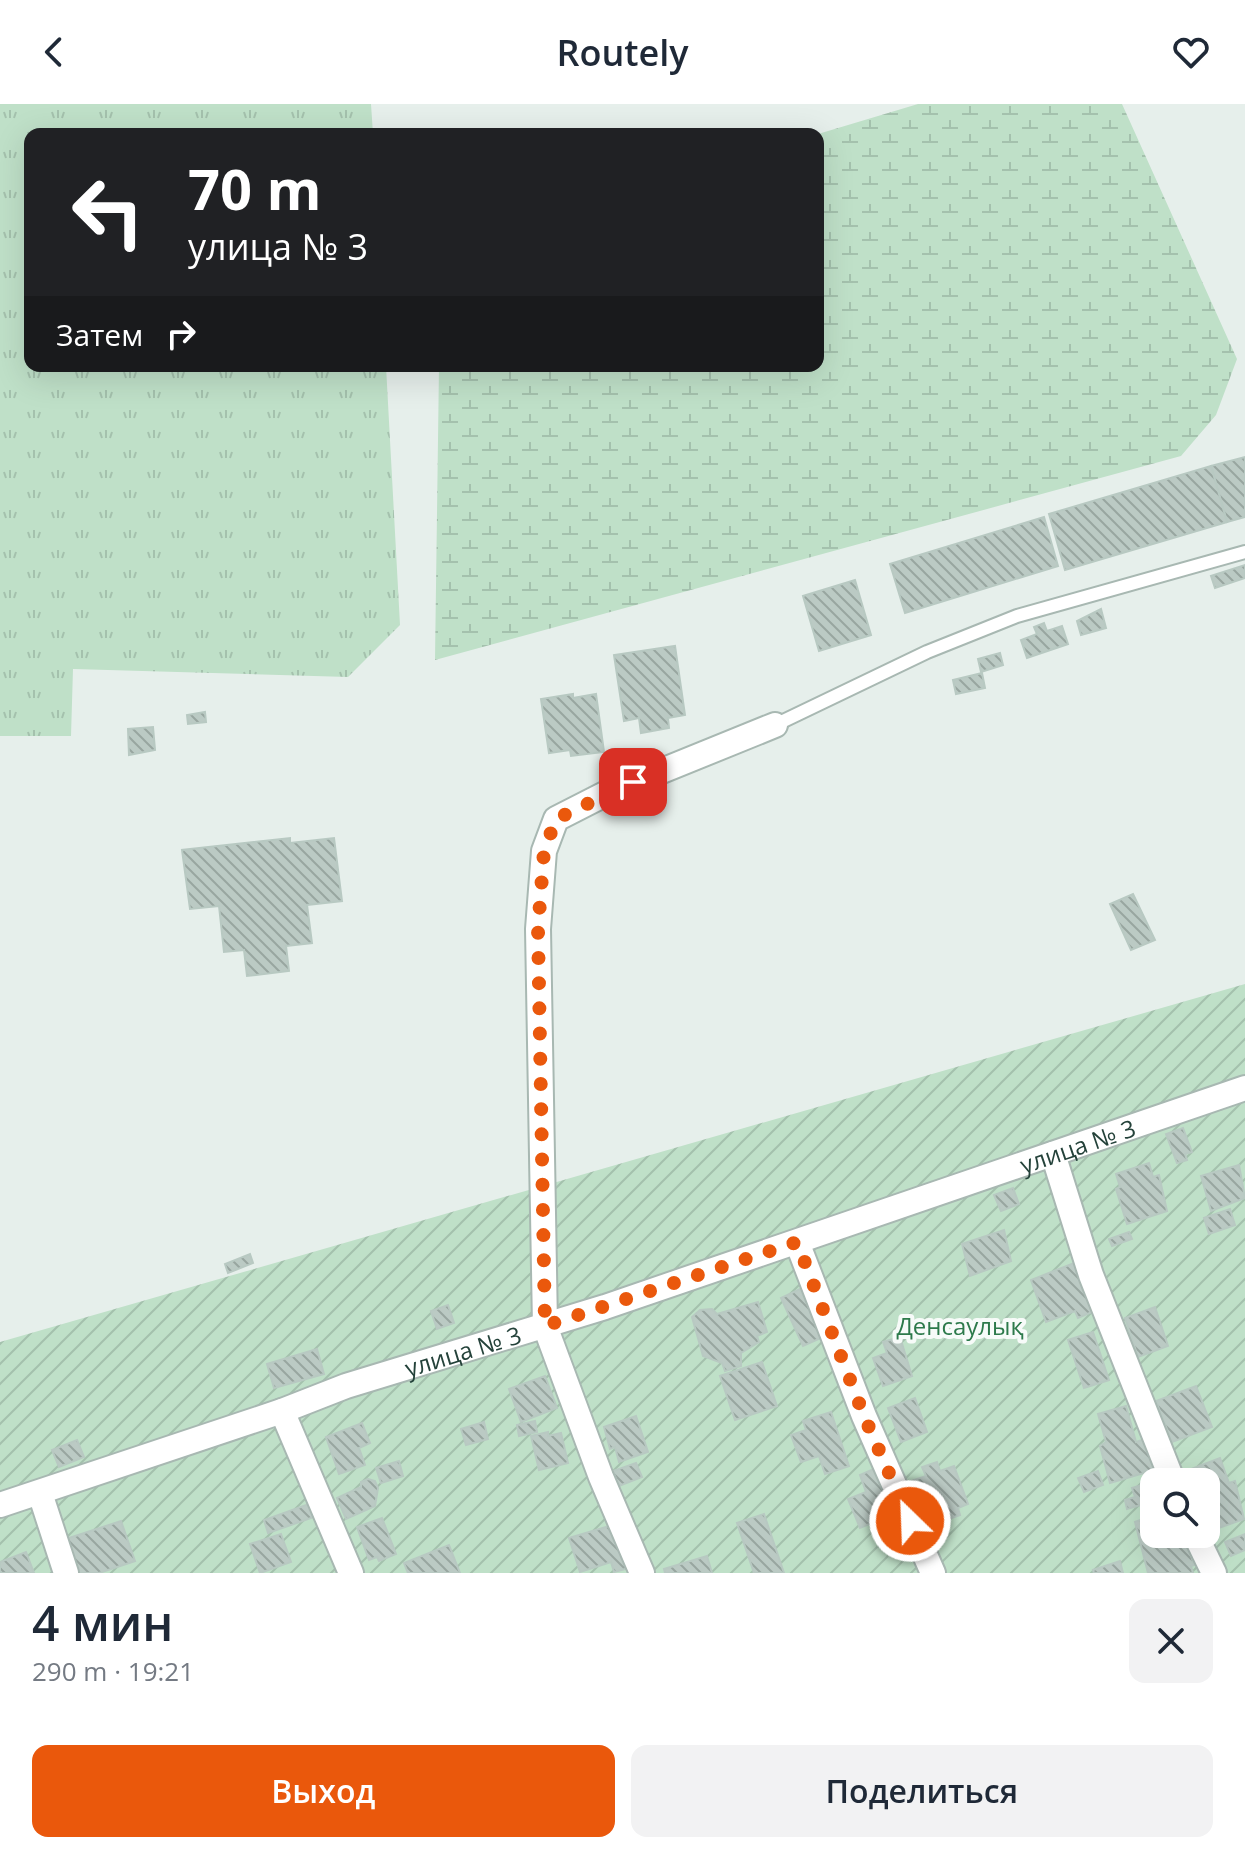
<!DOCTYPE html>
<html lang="ru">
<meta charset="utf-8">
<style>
body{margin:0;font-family:"Open Sans",sans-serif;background:#f2f2f3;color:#1f2937;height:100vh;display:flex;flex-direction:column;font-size:30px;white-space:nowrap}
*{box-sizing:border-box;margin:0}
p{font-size:26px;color:#747a83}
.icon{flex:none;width:44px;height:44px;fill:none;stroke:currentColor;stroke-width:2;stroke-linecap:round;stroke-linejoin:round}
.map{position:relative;height:1469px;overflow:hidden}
.side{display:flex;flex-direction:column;background:#fff;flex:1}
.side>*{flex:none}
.guide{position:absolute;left:24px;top:24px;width:800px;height:244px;border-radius:16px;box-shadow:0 8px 32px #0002;background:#202124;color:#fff;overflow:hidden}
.tools{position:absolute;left:1140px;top:1364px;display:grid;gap:16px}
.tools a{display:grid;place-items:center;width:80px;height:80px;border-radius:16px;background:#fff;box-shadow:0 8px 32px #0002;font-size:40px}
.pin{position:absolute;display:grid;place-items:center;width:68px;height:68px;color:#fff;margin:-34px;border-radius:16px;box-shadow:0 4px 12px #0006}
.me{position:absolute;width:88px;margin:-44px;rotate:336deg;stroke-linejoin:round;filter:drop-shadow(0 0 6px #0008)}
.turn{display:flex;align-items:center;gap:28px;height:168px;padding:0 32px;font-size:36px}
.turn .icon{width:104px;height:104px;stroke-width:2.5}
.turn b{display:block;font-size:56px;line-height:68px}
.then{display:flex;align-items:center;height:76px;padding:0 32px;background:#0003;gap:16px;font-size:30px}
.round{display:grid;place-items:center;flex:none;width:84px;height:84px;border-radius:16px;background:#f2f2f3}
.head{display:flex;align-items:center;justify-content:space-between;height:136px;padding:0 32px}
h1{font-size:48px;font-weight:600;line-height:60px}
.cta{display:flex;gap:16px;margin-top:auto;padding:16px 32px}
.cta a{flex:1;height:92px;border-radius:16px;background:#ea580c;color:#fff;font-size:32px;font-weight:600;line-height:92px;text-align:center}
.cta a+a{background:#f2f2f3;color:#1f2937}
header{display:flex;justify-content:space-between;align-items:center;height:104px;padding:0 32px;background:#fff;font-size:36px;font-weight:600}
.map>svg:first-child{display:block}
.grass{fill:url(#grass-tufts)}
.wetland{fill:url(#wetland-marsh)}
.garden{fill:url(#garden-furrows);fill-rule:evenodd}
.building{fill:url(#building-back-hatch);stroke:#b8c9c2;stroke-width:2}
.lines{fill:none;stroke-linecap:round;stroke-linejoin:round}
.lane-casing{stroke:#a8b8b2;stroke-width:16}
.street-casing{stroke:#a8b8b2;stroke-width:28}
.lane{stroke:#fff;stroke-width:12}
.street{stroke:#fff;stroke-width:24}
.route{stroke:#ea580c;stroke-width:14;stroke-dasharray:0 25.2}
.labels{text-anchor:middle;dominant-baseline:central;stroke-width:8;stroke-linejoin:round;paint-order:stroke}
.street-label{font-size:24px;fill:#24423a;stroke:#f7fbf9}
.park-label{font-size:24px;fill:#2d7a4b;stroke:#f7fbf9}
</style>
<header><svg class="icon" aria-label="back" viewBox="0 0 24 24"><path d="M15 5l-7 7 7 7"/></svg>Routely<svg class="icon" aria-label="heart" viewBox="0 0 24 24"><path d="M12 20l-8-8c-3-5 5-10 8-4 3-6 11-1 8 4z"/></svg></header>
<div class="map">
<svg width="1245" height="1469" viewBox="0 0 1245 1469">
<defs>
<pattern id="grass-tufts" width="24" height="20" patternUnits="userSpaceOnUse" patternTransform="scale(2)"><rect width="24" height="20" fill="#bfe0c8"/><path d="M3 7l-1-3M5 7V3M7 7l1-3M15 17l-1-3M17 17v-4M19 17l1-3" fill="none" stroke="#a4c1ad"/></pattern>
<pattern id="wetland-marsh" width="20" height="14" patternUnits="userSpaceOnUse" patternTransform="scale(2)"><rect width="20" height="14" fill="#bfe0c8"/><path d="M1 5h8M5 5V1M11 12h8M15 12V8" fill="none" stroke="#a4c1ad"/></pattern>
<pattern id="garden-furrows" width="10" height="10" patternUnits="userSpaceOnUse" patternTransform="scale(2)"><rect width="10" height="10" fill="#bfe0c8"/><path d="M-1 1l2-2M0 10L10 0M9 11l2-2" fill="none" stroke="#a4c1ad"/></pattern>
<pattern id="building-back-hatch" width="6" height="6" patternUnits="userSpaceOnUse" patternTransform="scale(2)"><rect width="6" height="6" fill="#bbcac4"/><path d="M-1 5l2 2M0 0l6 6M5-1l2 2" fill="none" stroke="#98a6a0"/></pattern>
</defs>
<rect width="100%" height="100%" fill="#e6efeb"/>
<polygon class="grass" points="0,0 371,0 373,30 30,30 30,262 386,262 400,521 348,573 73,565 71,632 0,632"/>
<polygon class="wetland" points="918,0 1122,0 1237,255 1216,311 1181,352 435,556 439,262 818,262 818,30"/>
<path class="garden" d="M1245,880V1469H0V1238ZM1154,1378H1206V1430H1154Z"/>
<g class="building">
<polygon points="1245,353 1245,413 1227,418 1211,362"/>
<polygon points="1211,362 1227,418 1065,466 1049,410"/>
<polygon points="1044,413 1058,462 905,509 890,460"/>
<polygon points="1245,461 1245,474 1215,484 1211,472"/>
<polygon points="855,476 871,531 819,547 803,492"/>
<polygon points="1101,505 1106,524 1081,531 1077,517"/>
<polygon points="1044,519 1047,527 1062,522 1068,540 1027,554 1021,536 1037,530 1034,523"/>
<polygon points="675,542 685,611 668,614 669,624 641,629 639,614 624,617 614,551"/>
<polygon points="1000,549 1003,561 981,568 978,555"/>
<polygon points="982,569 985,584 956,590 953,576"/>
<polygon points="573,590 573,594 596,590 604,648 571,652 570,646 549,649 541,595"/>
<polygon points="205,608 206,618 188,620 187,611"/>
<polygon points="153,623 155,646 129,651 128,625"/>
<polygon points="290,734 290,739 334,734 342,797 307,801 312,839 286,842 289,867 247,872 244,846 224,848 219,802 190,805 182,746"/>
<polygon points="1133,790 1155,836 1131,846 1110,800"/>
<polygon points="1183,1024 1192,1048 1185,1050 1187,1056 1177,1059 1166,1030"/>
<polygon points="1149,1059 1153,1073 1159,1071 1167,1107 1127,1120 1116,1085 1120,1083 1116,1070"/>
<polygon points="1239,1061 1245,1094 1211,1107 1201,1072"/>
<polygon points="1013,1084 1019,1100 1001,1107 994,1091"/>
<polygon points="1230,1105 1235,1121 1209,1130 1204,1114"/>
<polygon points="1004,1126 1011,1157 970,1172 962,1140"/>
<polygon points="1129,1128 1132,1135 1112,1142 1109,1135"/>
<polygon points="250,1150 253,1159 228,1169 225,1160"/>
<polygon points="1074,1159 1092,1208 1078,1214 1075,1207 1046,1218 1031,1176"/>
<polygon points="800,1185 823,1233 803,1242 781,1194"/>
<polygon points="758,1198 767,1228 757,1232 759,1238 741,1249 741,1262 725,1267 722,1259 703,1252 692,1213 700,1206 712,1205 717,1210"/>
<polygon points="448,1201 454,1219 437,1225 431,1207"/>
<polygon points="1155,1203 1168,1242 1138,1253 1125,1214"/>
<polygon points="1093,1228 1109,1276 1084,1284 1068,1236"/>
<polygon points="900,1233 912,1272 883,1282 873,1254 887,1249 883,1238"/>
<polygon points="317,1245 324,1270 274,1284 267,1260"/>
<polygon points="762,1258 777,1302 735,1316 720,1272"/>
<polygon points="545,1272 557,1304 521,1318 509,1285"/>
<polygon points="1196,1282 1212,1323 1172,1338 1156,1297"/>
<polygon points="915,1294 927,1328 901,1338 888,1304"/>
<polygon points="1126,1302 1136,1338 1145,1335 1154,1366 1110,1379 1100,1342 1106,1338 1098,1310"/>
<polygon points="831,1308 849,1362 825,1370 819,1352 801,1358 791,1331 806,1326 803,1317"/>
<polygon points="636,1312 648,1348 619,1358 615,1343 610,1345 604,1323"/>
<polygon points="535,1317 537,1328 519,1332 517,1321"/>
<polygon points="484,1318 488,1335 466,1341 461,1325"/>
<polygon points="362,1319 370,1339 359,1344 365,1361 339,1370 326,1333"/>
<polygon points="548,1328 548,1332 561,1329 568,1359 539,1366 531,1332"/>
<polygon points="77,1336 84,1353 59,1363 52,1346"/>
<polygon points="1220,1354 1229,1379 1235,1377 1244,1415 1213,1426 1206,1407 1206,1378 1196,1378 1191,1365"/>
<polygon points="399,1357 403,1372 381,1379 376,1364"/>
<polygon points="937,1358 940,1367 954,1362 968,1400 958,1404 960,1411 928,1422 911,1377 926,1372 922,1363"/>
<polygon points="636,1359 642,1373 619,1382 613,1367"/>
<polygon points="878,1363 905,1428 891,1434 883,1414 860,1424 848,1395 866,1388 860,1371"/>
<polygon points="1098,1367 1103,1381 1084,1388 1078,1374"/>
<polygon points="368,1375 375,1377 378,1384 375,1402 346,1415 337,1394 361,1383 361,1378"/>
<polygon points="1149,1379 1154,1397 1127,1405 1125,1396 1135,1393 1132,1384"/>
<polygon points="309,1400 314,1413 268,1429 264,1416"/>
<polygon points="764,1410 784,1469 754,1469 737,1419"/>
<polygon points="1154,1411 1154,1430 1184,1430 1194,1461 1191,1462 1193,1469 1148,1469 1135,1418"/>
<polygon points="382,1414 396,1450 379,1457 377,1453 369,1456 357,1423"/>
<polygon points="121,1417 135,1457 99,1469 74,1469 63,1436"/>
<polygon points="616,1420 629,1464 614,1468 611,1458 580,1468 569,1434"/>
<polygon points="281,1430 291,1458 260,1469 250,1440"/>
<polygon points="1245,1430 1245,1446 1231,1452 1225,1438"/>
<polygon points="449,1441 460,1469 408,1469 404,1459"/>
<polygon points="26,1448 34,1469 0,1469 0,1458"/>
<polygon points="707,1452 712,1469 665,1469 664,1465"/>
<polygon points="1120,1457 1123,1469 1094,1469 1093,1466"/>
</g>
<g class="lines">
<g class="lane-casing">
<polyline id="lane" points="775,621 927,548 1017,512 1245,448"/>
</g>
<g class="street-casing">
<g id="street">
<polyline points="1053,1050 1091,1171 1173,1378"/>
<polyline points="797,1138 864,1312 933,1469"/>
<polyline points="282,1307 351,1469"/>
<polyline points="40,1389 66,1469"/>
<path id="s1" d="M0,1401L282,1307L346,1282L605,1203L1245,984"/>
<polyline points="1195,1430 1214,1469"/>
<polyline points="642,1469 601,1373 545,1222 538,825 544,747 556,715 605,690 775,621"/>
</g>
</g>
<use href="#lane" class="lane"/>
<use href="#street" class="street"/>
</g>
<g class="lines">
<polyline class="route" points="633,678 556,715 544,747 538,825 545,1222 797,1138 864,1312 910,1417"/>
</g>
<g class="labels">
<g class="street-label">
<text stroke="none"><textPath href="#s1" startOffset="1136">улица № 3</textPath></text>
<text stroke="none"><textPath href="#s1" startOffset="488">улица № 3</textPath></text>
</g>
<g class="park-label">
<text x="960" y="1221">Денсаулық</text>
</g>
</g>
</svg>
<div class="tools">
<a><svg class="icon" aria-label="search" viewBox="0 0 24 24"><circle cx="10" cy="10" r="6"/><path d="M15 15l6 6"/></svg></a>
</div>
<div class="pin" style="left:633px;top:678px;background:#d93025"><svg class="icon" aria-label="arrive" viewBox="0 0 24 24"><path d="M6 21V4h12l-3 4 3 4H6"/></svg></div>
<svg class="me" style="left:910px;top:1417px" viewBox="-20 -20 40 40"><circle r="17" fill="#ea580c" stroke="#fff" stroke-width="3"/><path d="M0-11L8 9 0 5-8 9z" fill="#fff"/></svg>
<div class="guide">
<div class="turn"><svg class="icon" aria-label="left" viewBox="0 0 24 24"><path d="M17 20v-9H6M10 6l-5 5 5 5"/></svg><div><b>70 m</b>улица № 3</div></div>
<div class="then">Затем<svg class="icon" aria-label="right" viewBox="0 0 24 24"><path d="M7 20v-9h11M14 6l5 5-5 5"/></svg></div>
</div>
</div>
<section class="side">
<div class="head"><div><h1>4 мин</h1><p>290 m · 19:21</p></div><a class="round"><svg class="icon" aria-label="close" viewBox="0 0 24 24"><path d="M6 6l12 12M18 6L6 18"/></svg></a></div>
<div class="cta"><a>Выход</a><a>Поделиться</a></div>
</section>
